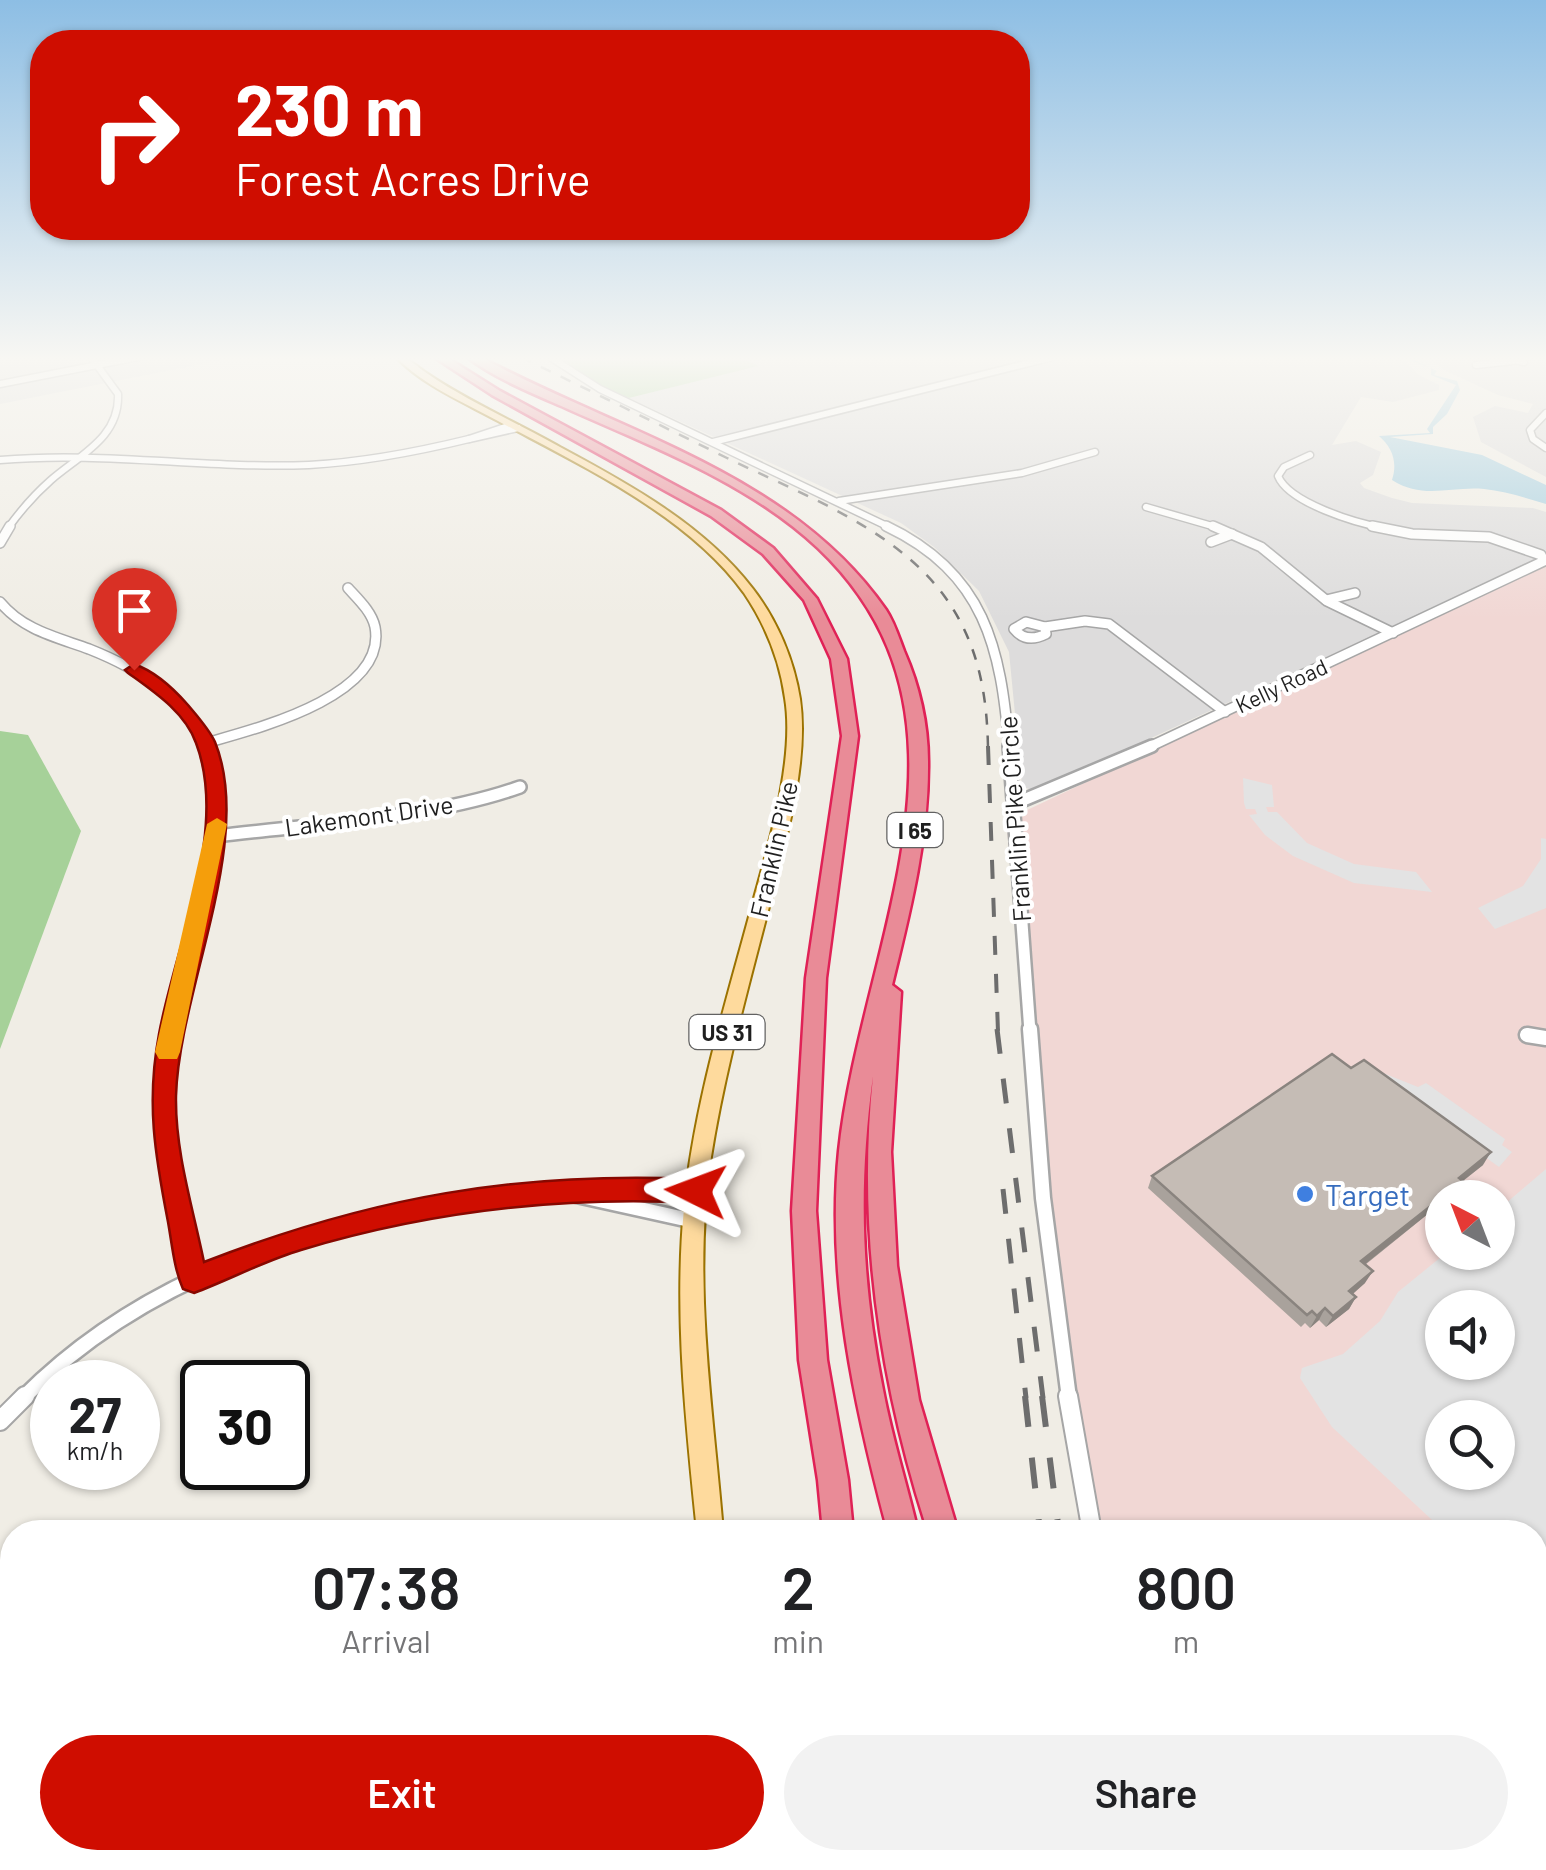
<!DOCTYPE html>
<style>
body{margin:0;font-family:Barlow,sans-serif;background:#f2f2f2;color:#202124;height:100vh;display:flex;flex-direction:column;font-size:38px;white-space:nowrap}
*{box-sizing:border-box;margin:0}
p{font-size:32px;color:#757577}
.icon{flex:none;width:55px;height:55px;fill:none;stroke:currentColor;stroke-width:2;stroke-linecap:round;stroke-linejoin:round}
.map{position:relative;flex:1;overflow:hidden}
.drawer{position:absolute;left:0px;top:1520px;width:1548px;height:350px;display:flex;flex-direction:column;background:#fff;border-radius:40px 40px 0 0;box-shadow:0 2px 8px #0004}
.drawer>*{flex:none}
.banner{position:absolute;left:30px;top:30px;width:1000px;height:210px;border-radius:40px;box-shadow:0 2px 8px #0004;background:#cf0d00;color:#fff;overflow:hidden}
.needle{width:65px;rotate:318deg}
.buttons{position:absolute;left:1425px;top:1180px;display:grid;gap:20px}
.buttons a{display:grid;place-items:center;width:90px;height:90px;border-radius:50%;background:#fff;box-shadow:0 2px 8px #0004;font-size:50px}
.speed{position:absolute;left:30px;top:1360px;display:flex;gap:20px;font-size:50px;font-weight:700;text-align:center}
.speed>*{display:grid;place-content:center;width:130px;height:130px;border-radius:50%;background:#fff;box-shadow:0 2px 8px #0004;line-height:1}
.speed small{font-size:25px;font-weight:400}
.speed .limit{border:5px solid #111;border-radius:15px;background:#fff;color:#111}
.pin{position:absolute;display:grid;place-items:center;width:85px;height:85px;color:#fff;margin:-102px -42px;border-radius:50% 50% 50% 0;rotate:-45deg;box-shadow:0 0 10px #0007}
.pin .icon{rotate:45deg}
.me{position:absolute;width:110px;margin:-55px;rotate:273deg;stroke-linejoin:round;filter:drop-shadow(0 0 8px #0008)}
.turn{display:flex;align-items:center;gap:35px;height:210px;padding:0 40px;font-size:45px}
.turn .icon{width:130px;height:130px;stroke-width:2.5}
.turn b{display:block;font-size:70px;line-height:85px}
.eta{display:flex;justify-content:space-evenly;align-items:center;height:170px;text-align:center}
.eta b{font-size:60px;font-weight:600;line-height:70px}
.button{display:flex;gap:20px;margin-top:auto;padding:20px 40px}
.button a{flex:1;height:115px;border-radius:60px;background:#cf0d00;color:#fff;font-size:40px;font-weight:600;line-height:115px;text-align:center}
.button a+a{background:#f2f2f2;color:#202124}
.map>svg:first-child{display:block}
.residential{fill:#dddcdc}
.commercial{fill:#f1d7d4;fill-rule:evenodd}
.forest{fill:#a6d199}
.parking{fill:#e3e3e3;fill-rule:evenodd}
.water{fill:#a5cedf}
.lines{fill:none;stroke-linecap:round;stroke-linejoin:round}
.minor-far4-casing{stroke:#a6a6a6;stroke-width:9}
.minor-far3-casing{stroke:#a6a6a6;stroke-width:12}
.minor-far2-casing{stroke:#a6a6a6;stroke-width:16}
.minor-far1-casing{stroke:#a6a6a6;stroke-width:19}
.minor-casing{stroke:#a6a6a6;stroke-width:22}
.primary-casing{stroke:#9b7200;stroke-width:4}
.motorway-casing{stroke:#e02156;stroke-width:5}
.minor-far4{stroke:#fff;stroke-width:6}
.minor-far3{stroke:#fff;stroke-width:9}
.minor-far2{stroke:#fff;stroke-width:11}
.minor-far1{stroke:#fff;stroke-width:14}
.minor{stroke:#fff;stroke-width:18}
.primary{fill:#feda9d;fill-rule:evenodd}
.motorway{fill:#e98b97;fill-rule:evenodd}
.rail-far3{stroke:#6d6d6d;stroke-width:2.5;stroke-dasharray:11 11;stroke-linecap:butt}
.rail-far2{stroke:#6d6d6d;stroke-width:4;stroke-dasharray:19 19;stroke-linecap:butt}
.rail-far1{stroke:#6d6d6d;stroke-width:5;stroke-dasharray:25 25;stroke-linecap:butt}
.rail{stroke:#6d6d6d;stroke-width:6;stroke-dasharray:31 31;stroke-linecap:butt}
.wall{fill:#a9a29c}
.shaded-wall{fill:#8a847f}
.building{fill:#c5bcb5;stroke:#8a847f;stroke-width:2.5}
.route{fill:#cf0d00;stroke:#870800;stroke-width:2.5}
.slow{fill:#f59e0b}
.shop-dot{fill:#3f7fe0;stroke:#fff;stroke-width:4}
.labels{text-anchor:middle;dominant-baseline:central;stroke-width:8;stroke-linejoin:round;paint-order:stroke}
.far-street-label{font-size:22px;fill:#1f1f1f;stroke:#fff}
.shield{fill:#fff;stroke:#626262;stroke-width:2.5}
.shield-label{font-size:22px;font-weight:bold;fill:#1f1f1f}
.street-label{font-size:25px;fill:#1f1f1f;stroke:#fff}
.near-shop-label{font-size:30px;fill:#366cbe;stroke:#fff;text-anchor:start}
</style>
<div class="map">
<svg width="1546" height="1870" viewBox="0 0 1546 1870">
<rect width="100%" height="100%" fill="#f0ede5"/>
<g class="residential">
<polygon points="0,357 237,357 0,404"/>
<polygon points="740,357 1400,357 1419,375 1439,385 1439,390 1393,402 1361,397 1332,445 1356,441 1381,452 1373,475 1360,483 1364,488 1392,498 1412,503 1533,508 1546,512 1546,556 1045,787 1031,790 1022,786 1009,652 979,591 934,547 901,523 629,398 756,366"/>
<polygon points="1427,357 1546,357 1546,477 1481,442 1473,417 1495,406 1528,413 1533,404 1498,395 1446,371"/>
</g>
<path class="commercial" d="M1546,565V1870H1173L1164,1858H1535V1532H1080L1006,820ZM1442,1198H1498V1252H1442ZM1442,1308H1498V1362H1442ZM1442,1418H1498V1472H1442Z"/>
<g class="forest">
<polygon points="583,357 740,357 758,366 629,398 606,389 563,361"/>
<polygon points="0,731 28,735 81,831 0,1049"/>
<polygon points="12,1812 12,1858 665,1858 666,1870 0,1870 0,1831"/>
</g>
<g class="parking">
<polygon points="1243,778 1272,785 1274,807 1266,807 1268,812 1277,812 1307,843 1354,864 1416,872 1432,892 1354,883 1293,856 1265,835 1249,815 1257,814 1255,809 1246,809 1244,803"/>
<polygon points="1541,838 1546,839 1546,908 1495,929 1478,908 1523,886 1541,859"/>
<polygon points="1383,1073 1418,1087 1426,1083 1505,1139 1502,1145 1512,1152 1499,1167 1376,1078"/>
<path d="M1546,1169V1628L1535,1617V1532H1445L1332,1427L1300,1378L1302,1368L1343,1354L1380,1321L1398,1292L1446,1253L1498,1252V1210ZM1442,1308H1498V1362H1442ZM1442,1418H1498V1472H1442Z"/>
</g>
<path class="water" d="M1408,357L1437,371L1434,375L1457,381L1460,390L1447,414L1433,427V434L1390,437L1482,455L1546,485V504C1526,498 1505,491 1484,489C1451,486 1423,500 1392,480C1398,462 1392,447 1379,436L1430,433L1427,429L1456,385L1431,375V368L1403,358Z"/>
<g class="lines">
<g class="minor-far4-casing">
<g id="minor-far4">
<polyline points="550,357 600,389 891,528"/>
<polyline points="1476,365 1513,361 1508,359 1524,362"/>
<polyline points="0,384 138,357"/>
<polyline points="1546,413 1530,430 1533,439 1546,448"/>
<polyline points="511,425 469,439 518,428"/>
<polyline points="713,442 1053,357"/>
<path d="M1310,455L1284,467L1278,476C1289,503 1356,523 1384,528"/>
<path d="M0,460C103,451 206,469 309,465C363,462 416,452 469,439"/>
<polyline points="839,501 1022,473 1095,452"/>
<polyline points="1146,507 1219,528"/>
<path d="M8,528C21,510 35,494 51,480C80,455 120,437 118,394L91,357"/>
</g>
</g>
<g class="minor-far3-casing">
<g id="minor-far3">
<path d="M886,526C985,573 1001,648 1009,748"/>
<polyline points="1213,526 1261,547 1327,601 1393,633"/>
<polyline points="1211,542 1232,534"/>
<polyline points="0,543 10,526"/>
<polyline points="1326,600 1355,593"/>
<path d="M0,602C23,630 56,637 89,649C137,668 186,697 206,748"/>
<path d="M1026,622L1045,627L1046,634C1034,640 1023,640 1014,629Z"/>
<polyline points="1045,627 1085,621 1109,624 1225,712"/>
<path d="M206,743C255,729 388,696 375,627C372,612 358,599 348,588"/>
<polyline points="1147,748 1544,561 1541,555 1489,537 1412,534 1372,526"/>
</g>
</g>
<g class="minor-far2-casing">
<g id="minor-far2">
<polyline points="1009,746 1030,1032"/>
<polyline points="1014,804 1152,746"/>
<path d="M216,836C312,824 430,819 520,787"/>
<polyline points="170,1032 217,829 217,796 205,746"/>
</g>
</g>
<g class="minor-far1-casing">
<g id="minor-far1">
<polyline points="170,1029 164,1122 193,1280"/>
<polyline points="1030,1029 1043,1198 1069,1398"/>
<polyline points="1527,1035 1546,1038"/>
<polyline points="694,1221 563,1192 610,1187 697,1191"/>
<path d="M23,1398C165,1255 368,1207 563,1192"/>
</g>
</g>
<g class="minor-casing">
<g id="minor">
<polyline points="1068,1396 1092,1532"/>
<polyline points="0,1421 25,1396"/>
<polyline points="1535,1794 1546,1782"/>
<polyline points="1202,1858 1213,1870"/>
<polyline points="1473,1870 1483,1858"/>
</g>
</g>
<g class="primary-casing">
<g id="primary">
<path d="M396,357C409,357 417,367 428,374C469,402 516,422 560,447C629,484 704,525 753,589C777,620 794,660 800,699C809,761 786,839 771,899C749,985 725,1069 711,1157C692,1282 713,1407 723,1532H697C686,1424 674,1316 684,1208C694,1102 727,1000 754,898C770,840 795,757 785,698C780,661 765,624 744,593C688,515 580,465 498,421C463,402 424,386 396,357Z"/>
<polygon points="727,1858 758,1858 760,1870 728,1870"/>
</g>
</g>
<g class="motorway-casing">
<g id="motorway">
<polygon points="434,357 446,357 500,391 721,510 773,548 817,599 847,659 858,736 826,978 816,1211 827,1360 848,1480 853,1532 823,1532 818,1480 799,1360 792,1211 806,978 842,736 831,659 804,600 763,554 711,516 492,395"/>
<path d="M467,357H480C619,432 791,473 886,610C894,622 899,638 904,651C919,685 928,724 928,761C929,837 910,912 892,985L901,992L891,1152L897,1266L919,1400L958,1532H928C880,1384 857,1231 873,1076C858,1188 861,1279 883,1390C892,1438 907,1485 918,1532H888C855,1409 826,1278 839,1151C860,947 998,719 818,548C749,483 653,447 568,409C534,394 496,379 467,357Z"/>
<polygon points="906,1858 976,1858 981,1870 911,1870"/>
<polygon points="1013,1858 1050,1858 1055,1870 1018,1870"/>
<polygon points="1101,1858 1141,1858 1146,1870 1106,1870"/>
</g>
</g>
<use href="#minor-far4" class="minor-far4"/>
<use href="#minor-far3" class="minor-far3"/>
<use href="#minor-far2" class="minor-far2"/>
<use href="#minor-far1" class="minor-far1"/>
<use href="#minor" class="minor"/>
<use href="#primary" class="primary"/>
<use href="#motorway" class="motorway"/>
<path class="rail-far3" d="M521,357C590,391 658,424 727,458C801,494 895,528 945,597C978,643 987,693 988,748"/>
<polyline class="rail-far2" points="988,746 998,1032"/>
<g class="rail-far1">
<polyline points="997,1029 1043,1398"/>
<polyline points="1003,1189 1026,1398"/>
</g>
<g class="rail">
<polyline points="1025,1396 1040,1532"/>
<polyline points="1042,1396 1059,1532"/>
<polyline points="1078,1858 1079,1870"/>
<polyline points="1095,1858 1096,1870"/>
</g>
</g>
<polygon class="wall" points="1483,1165 1442,1198 1442,1216 1434,1209 1365,1265 1365,1283 1353,1294 1356,1297 1349,1309 1326,1327 1319,1320 1310,1328 1305,1323 1301,1327 1148,1188 1152,1176"/>
<g class="shaded-wall">
<polygon points="1491,1152 1483,1165 1451,1190 1459,1178"/>
<polygon points="1442,1197 1434,1209 1354,1273 1361,1261"/>
<polygon points="1373,1271 1365,1283 1342,1303 1349,1291"/>
<polygon points="1356,1297 1349,1309 1326,1327 1333,1316"/>
<polygon points="1325,1308 1319,1320 1310,1328 1317,1316"/>
</g>
<polygon class="building" points="1332,1054 1351,1068 1364,1060 1491,1152 1459,1178 1471,1187 1457,1198 1442,1197 1361,1261 1373,1271 1349,1291 1356,1297 1333,1316 1325,1308 1317,1316 1312,1311 1307,1315 1152,1176"/>
<linearGradient id="sky" x2="0" y2="1"><stop stop-color="#8dbee4"/><stop offset="0.58" stop-color="#f8f7f3"/><stop offset="1" stop-color="#f8f7f3" stop-opacity="0"/></linearGradient>
<rect width="1546" height="619" fill="url(#sky)"/>
<path class="route" d="M134,664C154,671 174,689 188,705C198,717 209,729 215,742C255,841 179,990 176,1096C175,1152 193,1208 204,1262C371,1197 518,1171 696,1179L706,1183L710,1191L706,1199L696,1203C561,1196 431,1211 301,1250C264,1261 229,1280 194,1293L183,1289C174,1269 172,1244 168,1222C155,1155 146,1102 159,1034C175,946 229,830 196,743C185,712 153,691 128,673L125,670Z"/>
<polygon class="slow" points="217,818 227,824 180,1052 177,1059 159,1059 155,1052 207,824"/>
<circle class="shop-dot" cx="1305" cy="1194" r="10"/>
<g class="labels">
<g class="far-street-label">
<text transform="translate(1281 685) rotate(-25)">Kelly Road</text>
</g>
<g class="shield">
<rect x="887.5" y="813" width="55" height="34" rx="8"/>
<rect x="689.5" y="1015" width="75" height="34" rx="8"/>
</g>
<g class="shield-label">
<text x="915" y="830">I 65</text>
<text x="727" y="1032">US 31</text>
</g>
<g class="street-label">
<text transform="translate(369 815) rotate(-8)">Lakemont Drive</text>
<text transform="translate(1014 819) rotate(-94)">Franklin Pike Circle</text>
<text transform="translate(773 849) rotate(-77)">Franklin Pike</text>
</g>
<g class="near-shop-label">
<text x="1325" y="1194">Target</text>
</g>
</g>
</svg>
<div class="buttons">
<a><svg class="needle" viewBox="-14 -14 28 28"><path d="M0-13l5 13h-10z" fill="#e53935"/><path d="M0 13l5-13h-10z" fill="#757577"/></svg></a>
<a><svg class="icon" aria-label="sound" viewBox="0 0 24 24"><path d="M4 9h4l5-4v14l-5-4H4zM17 9q2 3 0 6"/></svg></a>
<a><svg class="icon" aria-label="search" viewBox="0 0 24 24"><circle cx="10" cy="10" r="6"/><path d="M15 15l6 6"/></svg></a>
</div>
<div class="speed"><div>27<small>km/h</small></div><div class="limit">30</div></div>
<div class="pin" style="left:134px;top:670px;background:#d93025"><svg class="icon" aria-label="arrive" viewBox="0 0 24 24"><path d="M6 21V4h12l-3 4 3 4H6"/></svg></div>
<svg class="me" style="left:696px;top:1191px" viewBox="-20 -20 40 40"><path d="M0-17L14 15 0 8-14 15z" fill="#cf0d00" stroke="#fff" stroke-width="4"/></svg>
<div class="banner">
<div class="turn"><svg class="icon" aria-label="right" viewBox="0 0 24 24"><path d="M7 20v-9h11M14 6l5 5-5 5"/></svg><div><b>230 m</b>Forest Acres Drive</div></div>
</div>
<section class="drawer">
<div class="eta">
<div><b>07:38</b><p>Arrival</p></div>
<div><b>2</b><p>min</p></div>
<div><b>800</b><p>m</p></div>
</div>
<div class="button"><a>Exit</a><a>Share</a></div>
</section>
</div>
